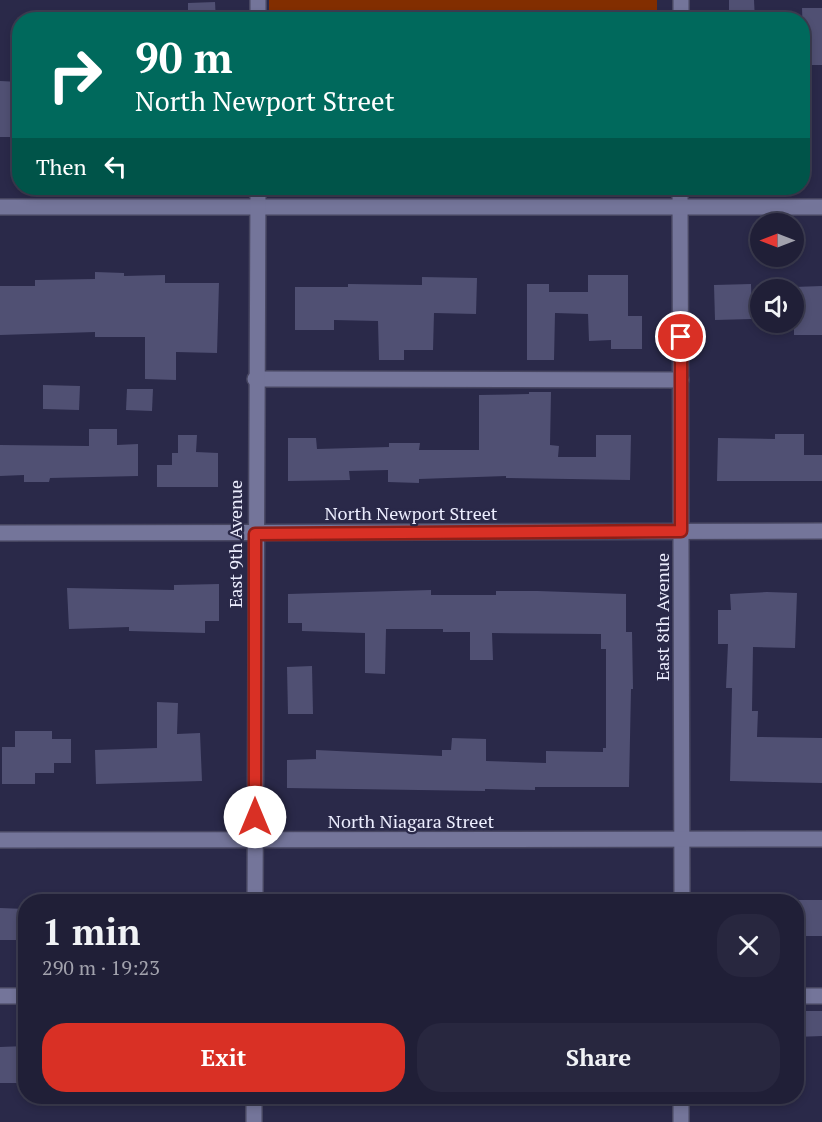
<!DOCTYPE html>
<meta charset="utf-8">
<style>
body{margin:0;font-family:"PT Serif",serif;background:#28273f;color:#f1f3f6;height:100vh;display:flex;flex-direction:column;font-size:22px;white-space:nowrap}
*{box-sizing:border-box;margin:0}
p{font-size:20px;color:#a2a2ad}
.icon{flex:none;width:33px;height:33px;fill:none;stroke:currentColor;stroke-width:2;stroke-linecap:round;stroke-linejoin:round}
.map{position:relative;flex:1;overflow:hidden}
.details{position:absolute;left:18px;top:894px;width:786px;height:210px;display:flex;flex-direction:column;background:#201f37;border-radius:24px;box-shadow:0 3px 9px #0003,0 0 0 2px #3d3d52}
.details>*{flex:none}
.hud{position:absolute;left:12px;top:12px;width:798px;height:183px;border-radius:24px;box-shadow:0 3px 9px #0003,0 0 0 2px #3d3d52;background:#00695c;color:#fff;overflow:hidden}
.needle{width:39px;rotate:270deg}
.tools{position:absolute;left:750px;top:213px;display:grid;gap:12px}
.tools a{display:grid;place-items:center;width:54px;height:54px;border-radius:50%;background:#201f37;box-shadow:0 3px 9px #0003,0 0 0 2px #3d3d52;font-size:30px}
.pin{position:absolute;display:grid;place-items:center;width:51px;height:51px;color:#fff;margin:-26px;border:3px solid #fff;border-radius:50%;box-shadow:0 2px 6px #0007}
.me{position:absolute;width:66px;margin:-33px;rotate:0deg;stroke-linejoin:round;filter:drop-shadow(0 0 4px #0008)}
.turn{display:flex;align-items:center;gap:21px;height:126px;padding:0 24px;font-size:27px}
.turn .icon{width:78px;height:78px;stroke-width:2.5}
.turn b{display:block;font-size:42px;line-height:51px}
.then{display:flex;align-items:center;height:57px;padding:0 24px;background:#0003;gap:12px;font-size:22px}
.round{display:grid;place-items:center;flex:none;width:63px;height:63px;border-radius:24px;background:#28273f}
.headline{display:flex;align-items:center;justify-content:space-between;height:102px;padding:0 24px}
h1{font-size:36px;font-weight:800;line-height:45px}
.cta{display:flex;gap:12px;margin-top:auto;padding:12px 24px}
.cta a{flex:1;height:69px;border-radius:24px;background:#d93025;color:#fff;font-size:24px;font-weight:800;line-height:69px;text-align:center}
.cta a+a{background:#28273f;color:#f1f3f6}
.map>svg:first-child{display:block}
.green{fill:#822e00}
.building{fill:#505073}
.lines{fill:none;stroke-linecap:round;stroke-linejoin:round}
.minor-casing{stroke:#474661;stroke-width:18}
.minor{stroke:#74759a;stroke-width:15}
.route-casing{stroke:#8d1f18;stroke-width:15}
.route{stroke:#d93025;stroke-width:10}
.labels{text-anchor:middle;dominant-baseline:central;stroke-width:4.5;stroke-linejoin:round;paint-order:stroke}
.street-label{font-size:18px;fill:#ecedfe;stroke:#2a2949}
</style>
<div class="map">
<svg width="822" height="1122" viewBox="0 0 822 1122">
<rect width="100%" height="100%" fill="#2a2949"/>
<g class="green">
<rect x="269" y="0" width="388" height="19"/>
<polygon points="270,188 658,188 658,189 270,191"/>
</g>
<g class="building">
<polygon points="729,0 754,0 755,20 729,20"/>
<polygon points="215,2 216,20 188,20 188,3"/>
<polygon points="802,8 822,8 822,65 804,65"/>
<polygon points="0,81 20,82 20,137 0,137"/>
<polygon points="95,272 124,273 124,276 165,275 165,283 219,283 217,353 176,352 176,380 145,379 145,337 95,337 95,332 0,335 0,286 35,286 35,280 95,279"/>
<polygon points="588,275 628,275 628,316 642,316 642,349 611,349 611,340 589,341 588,314 555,313 554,360 527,360 527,284 549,284 549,292 588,292"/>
<polygon points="422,277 477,278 476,314 434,313 433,350 404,350 404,360 379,360 378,321 334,320 334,330 295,330 295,287 348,287 348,284 422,285"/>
<polygon points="751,284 752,319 715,320 714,285"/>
<polygon points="822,286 822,335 794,335 794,287"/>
<polygon points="43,385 80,386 79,410 43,409"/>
<polygon points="127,389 153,389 152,411 126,410"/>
<polygon points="529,392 551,392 550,445 559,446 558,457 596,457 596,435 631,435 630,480 506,478 506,476 419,479 419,483 388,482 388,470 349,471 350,480 288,481 288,438 316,438 317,449 389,447 389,443 420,443 419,450 479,450 479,395 529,394"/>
<polygon points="89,429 117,429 117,445 138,444 138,476 50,478 49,482 24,482 24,475 0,476 0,445 89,446"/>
<polygon points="775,434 804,434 804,455 822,455 822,481 717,481 718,438 775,439"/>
<polygon points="178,435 197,435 196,452 218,453 218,487 157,487 157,465 172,465 172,453 178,453"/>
<polygon points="219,584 219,621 205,621 205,633 129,631 129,627 69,629 67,588 174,590 174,585"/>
<polygon points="431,590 431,595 496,595 496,591 538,591 626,594 626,632 632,632 633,689 631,689 629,787 535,787 535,790 485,789 485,791 287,788 287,760 316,759 316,750 442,756 442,750 451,750 452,738 486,739 486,761 546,763 546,751 603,752 603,748 606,748 606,649 601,649 601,634 492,633 493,660 470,660 470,632 443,632 443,629 386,629 385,674 365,673 365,633 302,631 302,623 288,623 288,594"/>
<polygon points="767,592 797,593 795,648 753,647 752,711 758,711 757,737 822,738 822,783 730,781 732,688 726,688 728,644 718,644 718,610 731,610 730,594"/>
<polygon points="312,666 313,714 288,714 287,667"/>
<polygon points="157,702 178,703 177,734 200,733 202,781 96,784 95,750 157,748"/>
<polygon points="15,731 52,731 52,739 71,739 71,763 54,763 54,773 35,773 35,784 2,784 2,747 15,747"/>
<rect x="796" y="900" width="26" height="36"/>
<polygon points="0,908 26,909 26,940 0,940"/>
<polygon points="796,1011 822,1011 822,1036 796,1037"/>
<polygon points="26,1046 26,1083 0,1083 0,1047"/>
</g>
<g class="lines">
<g class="minor-casing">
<g id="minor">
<polyline points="258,0 258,20"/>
<polyline points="681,20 681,0"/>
<polyline points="680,188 682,902"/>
<polyline points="0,207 822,207"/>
<polyline points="255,379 681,380"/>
<polyline points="0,533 822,531"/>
<polyline points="0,840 822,839"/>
<polyline points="255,902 258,188"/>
<polyline points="0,996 26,996"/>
<polyline points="796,996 822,996"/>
<polyline points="254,1122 254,1096"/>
<polyline points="681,1122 681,1096"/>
</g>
</g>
<use href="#minor" class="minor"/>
</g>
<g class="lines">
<g class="route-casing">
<polyline id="route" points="255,817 255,534 681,531 681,337"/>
</g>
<use href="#route" class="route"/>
</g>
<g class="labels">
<g class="street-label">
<text x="411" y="513">North Newport Street</text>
<text transform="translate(235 544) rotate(-90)">East 9th Avenue</text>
<text transform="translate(662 617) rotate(-90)">East 8th Avenue</text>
<text x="411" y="821">North Niagara Street</text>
</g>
</g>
</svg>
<div class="tools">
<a><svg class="needle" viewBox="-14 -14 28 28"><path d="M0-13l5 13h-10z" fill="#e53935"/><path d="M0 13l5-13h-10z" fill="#a2a2ad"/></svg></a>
<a><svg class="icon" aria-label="sound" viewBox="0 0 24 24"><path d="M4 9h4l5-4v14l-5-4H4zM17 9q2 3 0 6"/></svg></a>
</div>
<div class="pin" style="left:681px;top:337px;background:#d93025"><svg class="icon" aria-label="arrive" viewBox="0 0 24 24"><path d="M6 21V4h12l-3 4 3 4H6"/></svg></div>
<svg class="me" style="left:255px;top:817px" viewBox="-20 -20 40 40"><circle r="19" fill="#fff"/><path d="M0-13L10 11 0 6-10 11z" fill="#d93025"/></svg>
<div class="hud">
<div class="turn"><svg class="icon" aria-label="right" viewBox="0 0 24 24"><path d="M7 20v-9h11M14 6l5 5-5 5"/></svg><div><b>90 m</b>North Newport Street</div></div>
<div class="then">Then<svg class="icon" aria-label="left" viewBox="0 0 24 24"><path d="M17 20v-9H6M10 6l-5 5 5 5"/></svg></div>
</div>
<section class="details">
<div class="headline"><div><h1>1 min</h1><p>290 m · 19:23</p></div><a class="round"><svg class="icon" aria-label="close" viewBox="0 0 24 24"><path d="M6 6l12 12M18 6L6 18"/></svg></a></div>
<div class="cta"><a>Exit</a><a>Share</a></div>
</section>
</div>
